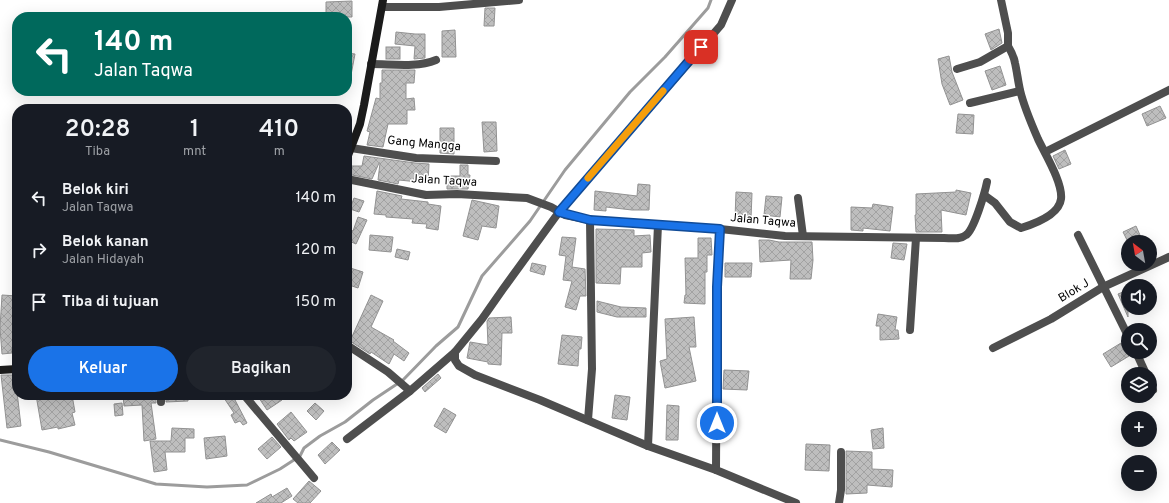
<!DOCTYPE html>
<html lang="id">
<meta charset="utf-8">
<style>
body{margin:0;font-family:Overpass,sans-serif;background:#20242c;color:#f1f3f6;height:100vh;display:flex;flex-direction:column;font-size:15px;white-space:nowrap}
*{box-sizing:border-box;margin:0}
p{font-size:13px;color:#9ea1a6}
.icon{flex:none;width:22px;height:22px;fill:none;stroke:currentColor;stroke-width:2;stroke-linecap:round;stroke-linejoin:round}
.map{position:relative;flex:1;overflow:hidden}
.side{position:absolute;left:12px;top:104px;width:340px;height:296px;display:flex;flex-direction:column;background:#171b24;border-radius:16px;box-shadow:0 4px 16px #0002}
.side>*{flex:none}
.top-card{position:absolute;left:12px;top:12px;width:340px;height:84px;border-radius:16px;box-shadow:0 4px 16px #0002;background:#00695c;color:#fff;overflow:hidden}
.needle{width:26px;rotate:329deg}
.buttons{position:absolute;left:1121px;top:235px;display:grid;gap:8px}
.buttons a{display:grid;place-items:center;width:36px;height:36px;border-radius:50%;background:#171b24;box-shadow:0 4px 16px #0002;font-size:20px}
.pin{position:absolute;display:grid;place-items:center;width:34px;height:34px;color:#fff;margin:-17px;border-radius:8px;box-shadow:0 2px 6px #0006}
.me{position:absolute;width:44px;margin:-22px;rotate:0deg;stroke-linejoin:round;filter:drop-shadow(0 0 3px #0008)}
.turn{display:flex;align-items:center;gap:14px;height:84px;padding:0 16px;font-size:18px}
.turn .icon{width:52px;height:52px;stroke-width:2.5}
.turn b{display:block;font-size:28px;line-height:34px}
.eta{display:flex;justify-content:space-evenly;align-items:center;height:68px;text-align:center}
.eta b{font-size:24px;font-weight:600;line-height:28px}
.action{display:flex;gap:8px;margin-top:auto;padding:8px 16px}
.action a{flex:1;height:46px;border-radius:24px;background:#1a73e8;color:#fff;font-size:16px;font-weight:600;line-height:46px;text-align:center}
.action a+a{background:#20242c;color:#f1f3f6}
ul{padding:0;list-style:none}
li{display:flex;align-items:center;gap:12px;height:52px;padding:0 16px}
li div{flex:1}
li b{display:block;font-size:15px}
li em{font-style:normal}
.map>svg:first-child{display:block}
.lines{fill:none;stroke-linecap:round;stroke-linejoin:round}
.stream{stroke:#9c9c9c;stroke-width:3}
.building{fill:url(#building-cross-hatch);stroke:#929292}
.street{stroke:#4e4e4e;stroke-width:8}
.secondary{stroke:#1b1b1b;stroke-width:8}
.route-casing{stroke:#114b97;stroke-width:10}
.route{stroke:#1a73e8;stroke-width:7}
.slow{stroke:#f59e0b;stroke-width:7}
.labels{text-anchor:middle;dominant-baseline:central;stroke-width:3;stroke-linejoin:round;paint-order:stroke}
.street-label{font-size:12px;fill:#000;stroke:#fff}
</style>
<div class="map">
<svg width="1169" height="503" viewBox="0 0 1169 503">
<defs>
<pattern id="building-cross-hatch" width="8" height="8" patternUnits="userSpaceOnUse"><rect width="8" height="8" fill="#bebebe"/><path d="M0 0l8 8M0 8l8-8" fill="none" stroke="#a2a2a2"/></pattern>
</defs>
<rect width="100%" height="100%" fill="#fff"/>
<g class="lines">
<polyline class="stream" points="0,440 49,452 156,484 207,487 247,485 280,469 300,456 304,448 320,436 345,422 373,400 403,380 436,346 458,327 482,276 530,221 565,170 630,92 665,57 708,8 711,0"/>
</g>
<g class="building">
<polygon points="352,1 352,17 326,17 326,2"/>
<polygon points="485,8 495,8 494,26 484,26"/>
<polygon points="999,29 1002,43 991,50 985,34"/>
<polygon points="455,30 456,57 442,57 442,31"/>
<polygon points="396,32 415,34 425,34 425,58 414,59 415,46 395,44"/>
<rect x="386" y="47" width="14" height="12"/>
<polygon points="347,53 355,54 351,75 347,75"/>
<polygon points="949,56 952,72 963,100 950,105 942,84 938,59"/>
<polygon points="1000,66 1006,85 992,90 985,71"/>
<polygon points="382,70 415,70 414,83 406,83 406,99 414,98 415,110 407,110 407,124 388,124 383,147 367,145 370,132 367,131 376,98 380,99 380,83 382,83"/>
<polygon points="1160,106 1166,118 1147,126 1142,114"/>
<polygon points="958,114 974,115 973,134 956,133"/>
<polygon points="482,122 496,122 497,151 484,152"/>
<polygon points="440,128 454,128 454,154 440,153"/>
<polygon points="1065,150 1071,164 1059,169 1053,156"/>
<polygon points="364,156 415,163 429,164 428,183 399,180 398,184 378,180 380,163 379,163 372,179 347,174 347,166 362,166"/>
<polygon points="460,165 468,165 468,175 470,175 468,189 447,189 447,176 460,176"/>
<polygon points="638,184 650,185 649,210 632,210 606,207 606,211 594,210 595,191 637,196"/>
<polygon points="956,190 971,193 966,215 941,210 942,232 916,232 915,215 916,215 916,194 956,192"/>
<polygon points="377,191 402,196 401,199 428,202 428,204 441,206 438,230 426,228 427,224 412,223 413,219 386,217 386,215 374,214"/>
<polygon points="736,192 752,193 751,219 735,218"/>
<polygon points="766,196 782,197 780,217 764,215"/>
<polygon points="354,198 364,201 359,212 350,209"/>
<polygon points="472,200 499,206 496,228 482,226 478,240 463,236"/>
<polygon points="873,204 893,207 890,231 863,228 863,231 851,230 851,207 872,208"/>
<polygon points="358,217 367,220 356,244 347,240 347,228 353,231"/>
<polygon points="1136,226 1143,242 1128,242 1123,232"/>
<polygon points="596,229 634,230 634,236 650,235 651,252 642,253 642,267 621,267 620,284 596,283"/>
<polygon points="370,235 393,237 391,252 369,250"/>
<polygon points="562,237 576,238 572,267 585,269 586,296 580,296 576,310 565,307 572,281 563,280 566,256 559,255"/>
<polygon points="698,238 711,238 712,255 707,255 707,272 705,272 705,304 684,303 685,295 686,295 685,258 698,258"/>
<polygon points="759,240 769,240 779,242 812,242 813,260 811,279 790,279 791,260 760,262"/>
<polygon points="893,243 907,244 904,260 891,258"/>
<polygon points="397,249 410,252 408,260 395,257"/>
<polygon points="532,263 546,266 544,275 530,271"/>
<polygon points="725,263 752,263 751,277 725,277"/>
<polygon points="347,267 363,272 358,288 349,285 351,281 347,280"/>
<polygon points="1128,290 1128,317 1118,294"/>
<polygon points="2,295 17,296 17,322 13,322 15,349 11,350 12,353 2,354 0,328"/>
<polygon points="371,295 383,301 371,327 394,340 393,341 409,353 404,361 394,354 389,364 371,352 370,354 350,341"/>
<polygon points="597,301 621,307 646,308 646,317 617,317 597,312"/>
<polygon points="878,314 897,317 895,330 898,330 899,339 880,340 880,326 876,326"/>
<polygon points="511,317 512,333 502,333 501,365 488,364 488,362 467,358 470,342 488,345 487,321 489,318"/>
<polygon points="694,317 696,347 689,347 696,381 665,388 660,361 667,359 665,319"/>
<polygon points="562,335 582,337 581,349 579,349 578,366 558,364"/>
<polygon points="1121,343 1129,356 1111,367 1103,354"/>
<polygon points="724,370 749,371 747,390 723,389"/>
<polygon points="438,374 441,378 425,392 422,388"/>
<polygon points="1,375 15,375 21,426 7,428"/>
<polygon points="36,395 72,395 75,412 72,413 75,425 58,429 58,427 42,430"/>
<polygon points="123,395 156,395 156,403 151,403 156,439 144,441 142,405 124,406"/>
<polygon points="166,395 188,395 188,401 166,402"/>
<polygon points="222,395 239,395 239,397 235,400 247,423 243,425 240,421 235,423 231,415 234,413"/>
<polygon points="264,395 278,395 282,400 267,410 259,398"/>
<polygon points="615,395 630,397 627,420 612,418"/>
<polygon points="122,403 123,415 115,416 114,404"/>
<polygon points="315,403 324,411 316,420 307,411"/>
<polygon points="667,405 679,406 678,440 666,440"/>
<polygon points="444,408 456,415 446,433 434,426"/>
<polygon points="291,412 307,432 294,441 291,438 289,440 277,424"/>
<polygon points="172,428 194,429 194,438 185,438 185,452 165,452 167,470 154,472 150,441 171,441"/>
<polygon points="883,428 884,448 873,449 871,430"/>
<polygon points="225,436 227,456 206,459 204,438"/>
<polygon points="272,437 281,447 267,459 258,449"/>
<polygon points="332,442 340,450 325,464 318,455"/>
<polygon points="806,444 830,445 829,471 805,470"/>
<polygon points="846,451 872,452 872,469 893,470 892,487 867,485 867,493 846,494"/>
<polygon points="309,481 321,491 310,503 298,503 293,499"/>
<polygon points="287,488 292,496 281,503 256,503 271,494 272,497"/>
</g>
<g class="lines">
<g class="street">
<polyline points="1001,0 1008,33 1008,46"/>
<polyline points="382,7 439,7 519,0"/>
<path d="M371,64C392,64 416,68 436,60"/>
<path d="M957,69L980,62L1008,46C1011,51 1014,57 1015,63C1017,72 1018,81 1020,90C1024,107 1031,123 1038,139C1045,154 1063,183 1061,199C1059,215 1034,224 1021,228L1010,222L995,203L984,195"/>
<polyline points="970,103 1020,91"/>
<polyline points="351,148 416,158 496,161"/>
<polyline points="1045,152 1169,90"/>
<path d="M347,179L426,195L457,194L527,198L551,207L565,215L590,220L720,229L785,236L944,238C951,238 960,240 966,235C974,230 985,192 987,182"/>
<polyline points="798,198 803,236"/>
<polyline points="720,229 717,287 716,470 796,503"/>
<polyline points="1078,235 1128,336"/>
<polyline points="910,330 916,238"/>
<polyline points="347,345 388,372 410,391"/>
<polyline points="993,348 1051,319 1103,287 1169,257"/>
<polyline points="1136,352 1146,374"/>
<polyline points="1150,383 1153,390"/>
<polyline points="161,395 161,402"/>
<polyline points="244,395 314,478"/>
<polyline points="588,420 592,369 590,220"/>
<polyline points="347,439 410,391 455,352"/>
<polyline points="648,446 658,225"/>
<polyline points="716,470 648,446 540,400 475,375 459,366 455,360 455,352 482,319 503,289 559,212 721,25 732,0"/>
<polyline points="839,503 841,490 841,452"/>
</g>
<g class="secondary">
<polyline points="347,158 360,124 364,105 383,0"/>
<polyline points="0,370 17,369"/>
</g>
</g>
<g class="lines">
<g class="route-casing">
<polyline id="route" points="701,47 559,212 590,220 720,229 717,287 717,423"/>
</g>
<use href="#route" class="route"/>
<polyline class="slow" points="588,178 663,91"/>
</g>
<g class="labels">
<g class="street-label">
<text transform="translate(424 144) rotate(5)">Gang Mangga</text>
<text transform="translate(444 181) rotate(3)">Jalan Taqwa</text>
<text transform="translate(763 221) rotate(5)">Jalan Taqwa</text>
<text transform="translate(1074 291) rotate(-31)">Blok J</text>
</g>
</g>
</svg>
<div class="buttons">
<a><svg class="needle" viewBox="-14 -14 28 28"><path d="M0-13l5 13h-10z" fill="#e53935"/><path d="M0 13l5-13h-10z" fill="#9ea1a6"/></svg></a>
<a><svg class="icon" aria-label="sound" viewBox="0 0 24 24"><path d="M4 9h4l5-4v14l-5-4H4zM17 9q2 3 0 6"/></svg></a>
<a><svg class="icon" aria-label="search" viewBox="0 0 24 24"><circle cx="10" cy="10" r="6"/><path d="M15 15l6 6"/></svg></a>
<a><svg class="icon" aria-label="layers" viewBox="0 0 24 24"><path d="M12 4l9 5-9 5-9-5zM3 14l9 5 9-5"/></svg></a>
<a>+</a>
<a>−</a>
</div>
<div class="pin" style="left:701px;top:47px;background:#d93025"><svg class="icon" aria-label="arrive" viewBox="0 0 24 24"><path d="M6 21V4h12l-3 4 3 4H6"/></svg></div>
<svg class="me" style="left:717px;top:423px" viewBox="-20 -20 40 40"><circle r="17" fill="#1a73e8" stroke="#fff" stroke-width="3"/><path d="M0-11L8 9 0 5-8 9z" fill="#fff"/></svg>
<div class="top-card">
<div class="turn"><svg class="icon" aria-label="left" viewBox="0 0 24 24"><path d="M17 20v-9H6M10 6l-5 5 5 5"/></svg><div><b>140 m</b>Jalan Taqwa</div></div>
</div>
<section class="side">
<div class="eta">
<div><b>20:28</b><p>Tiba</p></div>
<div><b>1</b><p>mnt</p></div>
<div><b>410</b><p>m</p></div>
</div>
<ul>
<li><svg class="icon" aria-label="left" viewBox="0 0 24 24"><path d="M17 20v-9H6M10 6l-5 5 5 5"/></svg><div><b>Belok kiri</b><p>Jalan Taqwa</p></div><em>140 m</em></li>
<li><svg class="icon" aria-label="right" viewBox="0 0 24 24"><path d="M7 20v-9h11M14 6l5 5-5 5"/></svg><div><b>Belok kanan</b><p>Jalan Hidayah</p></div><em>120 m</em></li>
<li><svg class="icon" aria-label="arrive" viewBox="0 0 24 24"><path d="M6 21V4h12l-3 4 3 4H6"/></svg><div><b>Tiba di tujuan</b></div><em>150 m</em></li>
</ul>
<div class="action"><a>Keluar</a><a>Bagikan</a></div>
</section>
</div>
